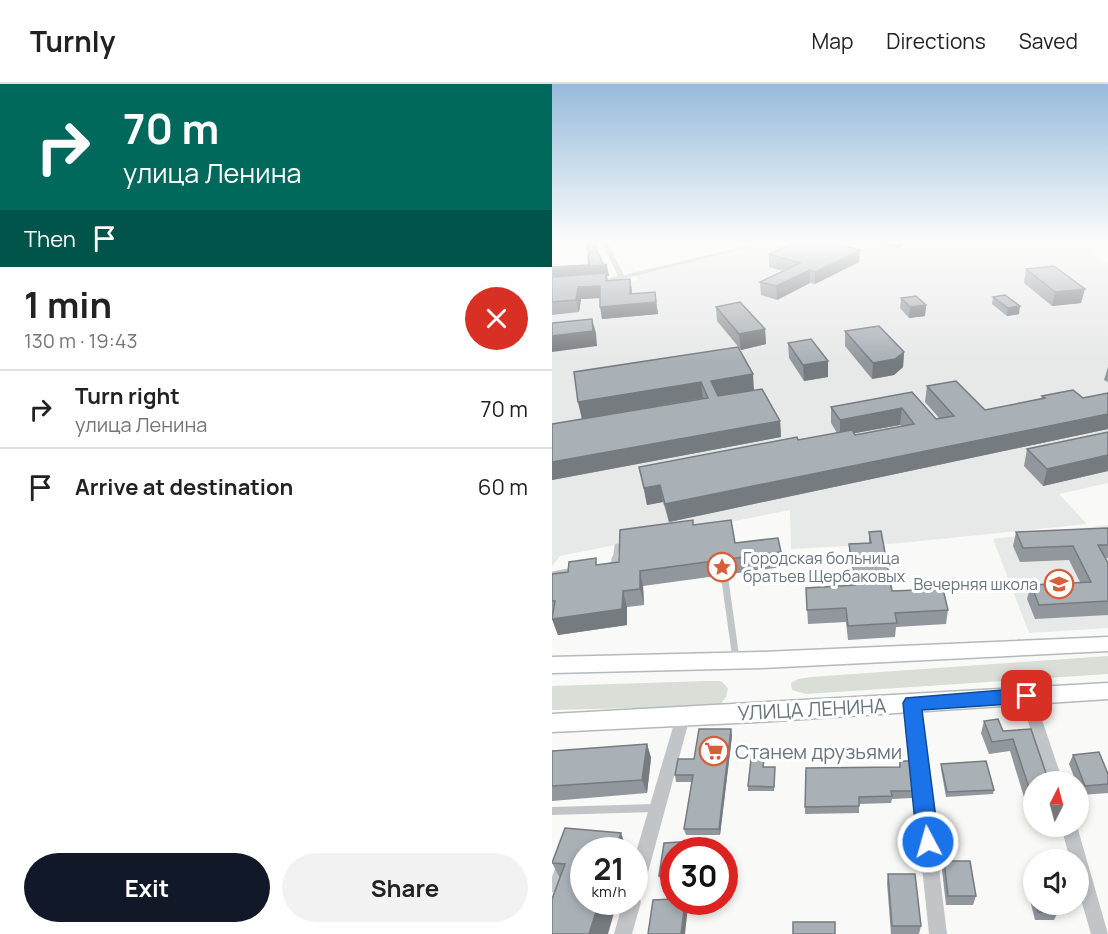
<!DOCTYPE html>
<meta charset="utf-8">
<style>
body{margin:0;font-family:Manrope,sans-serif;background:#f2f2f2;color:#222;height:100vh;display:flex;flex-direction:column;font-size:22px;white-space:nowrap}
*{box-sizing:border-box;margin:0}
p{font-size:20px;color:#767676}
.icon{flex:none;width:33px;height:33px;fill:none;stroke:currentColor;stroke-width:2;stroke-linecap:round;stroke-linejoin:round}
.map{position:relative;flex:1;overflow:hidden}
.details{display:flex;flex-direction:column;background:#fff;width:552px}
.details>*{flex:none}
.top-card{background:#00695c;color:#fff;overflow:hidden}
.needle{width:39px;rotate:6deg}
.fabs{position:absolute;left:471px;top:687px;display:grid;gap:12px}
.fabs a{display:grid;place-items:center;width:66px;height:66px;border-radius:50%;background:#fff;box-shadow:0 3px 9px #0003;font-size:30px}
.speed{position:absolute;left:18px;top:753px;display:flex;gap:12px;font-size:30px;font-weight:700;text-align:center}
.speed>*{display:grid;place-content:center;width:78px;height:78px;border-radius:50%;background:#fff;box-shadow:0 3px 9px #0003;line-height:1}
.speed small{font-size:15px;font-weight:400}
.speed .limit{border:9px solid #d22;background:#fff;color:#111}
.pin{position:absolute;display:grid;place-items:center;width:51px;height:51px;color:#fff;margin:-26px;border-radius:12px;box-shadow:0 3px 9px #0006}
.me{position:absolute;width:66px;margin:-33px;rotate:354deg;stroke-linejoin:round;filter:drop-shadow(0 0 4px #0008)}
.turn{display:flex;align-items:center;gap:21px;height:126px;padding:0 24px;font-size:27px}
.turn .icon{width:78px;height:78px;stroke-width:2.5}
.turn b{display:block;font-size:42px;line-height:51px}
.then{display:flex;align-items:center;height:57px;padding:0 24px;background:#0003;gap:12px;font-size:22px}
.round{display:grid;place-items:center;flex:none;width:63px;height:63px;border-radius:32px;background:#f2f2f2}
.headline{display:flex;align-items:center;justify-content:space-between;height:102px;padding:0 24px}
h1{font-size:36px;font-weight:700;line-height:45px}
.action{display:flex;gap:12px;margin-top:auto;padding:12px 24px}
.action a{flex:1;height:69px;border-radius:36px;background:#111827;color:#fff;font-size:24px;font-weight:700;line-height:69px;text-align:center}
.action a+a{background:#f2f2f2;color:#222}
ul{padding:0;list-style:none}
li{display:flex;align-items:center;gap:18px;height:78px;padding:0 24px;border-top:2px solid #e0e0e0}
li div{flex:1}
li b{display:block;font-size:22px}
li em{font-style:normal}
header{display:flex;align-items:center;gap:36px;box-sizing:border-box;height:84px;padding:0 30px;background:#fff;border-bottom:2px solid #e0e0e0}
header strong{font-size:28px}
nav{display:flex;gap:33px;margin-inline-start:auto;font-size:21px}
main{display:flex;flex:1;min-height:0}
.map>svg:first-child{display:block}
.built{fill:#e7e8e8}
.green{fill:#d9ded6}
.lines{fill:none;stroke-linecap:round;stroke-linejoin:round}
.secondary-casing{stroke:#b3b9bd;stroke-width:3}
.service-far2{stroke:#c1c5c8;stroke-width:5}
.service-far1{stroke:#c1c5c8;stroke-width:7}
.service{stroke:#c1c5c8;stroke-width:8}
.minor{fill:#c1c5c8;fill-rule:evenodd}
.secondary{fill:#fff;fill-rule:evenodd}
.wall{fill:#91979d;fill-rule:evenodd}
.shaded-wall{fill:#767b7f}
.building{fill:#a9b0b6;stroke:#767b7f;stroke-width:1.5}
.route{fill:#1a73e8;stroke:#114b97;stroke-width:1.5}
.labels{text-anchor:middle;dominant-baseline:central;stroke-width:6;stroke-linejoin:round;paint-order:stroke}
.poi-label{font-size:16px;fill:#667580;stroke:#fff;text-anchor:start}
.near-street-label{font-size:20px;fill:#667580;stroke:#fff}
.near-poi-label{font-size:20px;fill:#667580;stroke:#fff;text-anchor:start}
</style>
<header>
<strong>Turnly</strong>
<nav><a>Map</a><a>Directions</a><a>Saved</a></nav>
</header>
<main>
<section class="details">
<div class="top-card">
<div class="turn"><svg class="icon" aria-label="right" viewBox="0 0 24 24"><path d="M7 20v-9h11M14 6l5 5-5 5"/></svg><div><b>70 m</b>улица Ленина</div></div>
<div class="then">Then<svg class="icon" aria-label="arrive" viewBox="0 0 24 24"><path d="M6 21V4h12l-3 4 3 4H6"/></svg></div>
</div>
<div class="headline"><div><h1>1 min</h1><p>130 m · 19:43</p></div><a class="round" style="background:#d93025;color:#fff"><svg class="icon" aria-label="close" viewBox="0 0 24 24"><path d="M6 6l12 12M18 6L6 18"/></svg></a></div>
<ul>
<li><svg class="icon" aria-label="right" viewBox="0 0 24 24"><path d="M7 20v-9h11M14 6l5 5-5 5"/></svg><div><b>Turn right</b><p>улица Ленина</p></div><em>70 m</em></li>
<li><svg class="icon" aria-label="arrive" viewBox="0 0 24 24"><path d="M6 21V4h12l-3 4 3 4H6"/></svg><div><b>Arrive at destination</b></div><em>60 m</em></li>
</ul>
<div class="action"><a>Exit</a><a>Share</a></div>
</section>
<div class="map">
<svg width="556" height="850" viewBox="0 0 556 850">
<rect width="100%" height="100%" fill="#f9f9f7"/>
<g class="built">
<polygon points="222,159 525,159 537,165 534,167 556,179 556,399 507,410 535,440 349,459 239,465 238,426 8,472 0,482 0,203 86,197 84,191"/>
<polygon points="556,441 556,544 477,549 441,455"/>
</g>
<g class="green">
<polygon points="556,572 556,590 254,610 240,606 239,599 246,595 259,593"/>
<polygon points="154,597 169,597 176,604 174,613 167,622 0,626 0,602"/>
</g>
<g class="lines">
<g class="secondary-casing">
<g id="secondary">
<polygon points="556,553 556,567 209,584 0,589 0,573 209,568"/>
<polygon points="556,599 556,615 205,638 0,648 0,630"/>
</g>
</g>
<polyline class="service-far2" points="63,476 65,462"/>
<g class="service-far1">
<polyline points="58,482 62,481 63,475"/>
<polyline points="0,491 22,487"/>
<polyline points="173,496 184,575"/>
</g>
<g class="service">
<polyline points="0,727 103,724"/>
<polyline points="0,804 8,783"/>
</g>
<g class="minor">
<polygon points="50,159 56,159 72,191 206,159 216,159 54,199 52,198 52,196 66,192"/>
<polygon points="475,606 480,608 482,612 511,698 495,698 468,612 470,608"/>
<polygon points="360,613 365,615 367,619 395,850 377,850 353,619 355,615"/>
<polygon points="131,627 136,629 138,633 91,807 87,814 89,818 80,850 62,850 71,818 82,818 82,775 124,633 126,629"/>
<polygon points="509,742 525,742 556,850 539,850 526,805 526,776 518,776"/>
</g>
<use href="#secondary" class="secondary"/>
</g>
<g class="wall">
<polygon points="33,159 51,180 57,192 55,192 56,196 78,195 80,210 103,208 106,230 50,235 48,214 29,215 27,228 0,231 0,183 37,181 37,171"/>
<polygon points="326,159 355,159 346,164"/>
<polygon points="217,170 307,178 263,200 258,199 225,216 209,211 208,198 231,187 217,183"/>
<polygon points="474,185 529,219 500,222 472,199"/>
<polygon points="441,213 467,230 455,232 440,220"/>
<polygon points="349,214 374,221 373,232 357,234 348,224"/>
<polygon points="164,223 213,245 214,260 189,266 165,237"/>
<polygon points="293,247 352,268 351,283 342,291 320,295 293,262"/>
<polygon points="236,259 276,277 276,293 252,297 237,274"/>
<polygon points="186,263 202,306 228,337 229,353 0,396 0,340 151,314 30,335 26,318"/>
<polygon points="556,283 556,298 552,296"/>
<path d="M375,302L433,326L489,315L490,312L531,314L556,309V345L117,438L111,418L95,421L87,383L285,349L279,339V323L360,308L384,335H388L373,318ZM348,341L350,342L303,351L302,349Z"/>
<polygon points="556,348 556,387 491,402 472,382 475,365"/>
<polygon points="141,441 183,459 229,468 230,483 91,502 92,521 75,523 75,541 6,551 0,535 0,490 16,488 46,481 67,478"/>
<polygon points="556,444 556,474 554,474 556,479 556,531 483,535 475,515 479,501 528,498 517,476 468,478 461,462 464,448"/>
<polygon points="317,448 340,507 396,526 394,540 344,543 343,553 296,556 294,538 256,540 254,504 300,501 297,474 297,460 317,459"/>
<polygon points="432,637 451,647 479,645 482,698 482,733 478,733 458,667 437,670 429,649"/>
<polygon points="179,645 180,652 168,751 134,751 132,745 140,698 124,698 123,691 142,675"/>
<polygon points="95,660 99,674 95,709 0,717 0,667"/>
<polygon points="521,671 556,690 556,709 529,711 526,704 526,698 524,698 517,680"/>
<polygon points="348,677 362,707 361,714 340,715 339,719 307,720 307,729 253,730 253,723 347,683"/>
<polygon points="212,680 212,683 223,683 222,707 196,707 196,702"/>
<polygon points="389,680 442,706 441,710 394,713 389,685"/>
<polygon points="13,744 56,850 8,794 0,779"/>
<polygon points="122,766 122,800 110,800 107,792"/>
<polygon points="392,777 424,812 421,821 394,821 390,786"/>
<polygon points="477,787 482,787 482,820 504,820 506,828 502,836 483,836 473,796"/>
<polygon points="336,790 369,842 367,850 339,850 335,799"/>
</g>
<g class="shaded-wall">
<polygon points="346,159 355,159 346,164"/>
<polygon points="308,166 307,178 263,200 263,188"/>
<polygon points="55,181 57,192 55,192 56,201 0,197 0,185"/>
<polygon points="258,186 258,199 225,216 224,202"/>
<polygon points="78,195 80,206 80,220 104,218 106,230 50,235 48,223 78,210"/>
<polygon points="48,202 50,214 29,215 27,228 24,216 26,203"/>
<polygon points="533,205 529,219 500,222 503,208"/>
<polygon points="374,221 373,232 357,234 358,223"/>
<polygon points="468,222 467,230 455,232 456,224"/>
<polygon points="40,235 44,249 45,262 0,268 0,252"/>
<polygon points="213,245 214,260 189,266 187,250"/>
<polygon points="352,268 351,283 342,291 320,295 321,279"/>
<polygon points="276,277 276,293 252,297 251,281"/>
<polygon points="201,290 202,306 160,313 159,297"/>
<polygon points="149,298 151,314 30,335 26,318"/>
<polygon points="350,324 348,341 288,352 288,336"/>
<polygon points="556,330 556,345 117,438 113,420"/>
<polygon points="228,337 229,353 0,396 0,378"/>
<polygon points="556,371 556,387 491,402 495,385"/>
<polygon points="108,401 111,418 95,421 92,404"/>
<polygon points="88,487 91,502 92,521 88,505"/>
<polygon points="71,507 75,523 75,541 6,551 0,535"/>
<polygon points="179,645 180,652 168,751 167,745"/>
<polygon points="95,660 99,674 95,709 90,696"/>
<polygon points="69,749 75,766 63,766"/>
<polygon points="47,818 65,818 56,850 37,850"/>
<polygon points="133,818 134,818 136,823 133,850 129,850"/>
</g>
<g class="building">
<polygon points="34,159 42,159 51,180 55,181 0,185 0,183 37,181 36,171 38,170"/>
<polygon points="243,159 281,159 308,166 263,188 258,186 224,202 208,198 248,179 217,170"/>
<polygon points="502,182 533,205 503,208 474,185"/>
<polygon points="54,189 54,197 78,195 78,210 103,208 104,218 48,223 48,202 26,203 24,216 0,218 0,193"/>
<polygon points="453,211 468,222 456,224 441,213"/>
<polygon points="364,212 374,221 358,223 349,214"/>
<polygon points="188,218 213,245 187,250 164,223"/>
<polygon points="40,235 41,247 0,252 0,239"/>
<polygon points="327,242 352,268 343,275 321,279 293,247"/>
<polygon points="259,255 276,277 251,281 236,259"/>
<polygon points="186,263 201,290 159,297 166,312 210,305 228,337 0,378 0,340 156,314 149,298 26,318 22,288"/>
<polygon points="404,297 433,326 493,314 490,312 521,306 531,314 556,309 556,330 113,420 108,401 92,404 87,383 245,353 246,356 300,346 303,351 362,340 350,324 288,336 279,323 360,308 384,335 402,332 375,302"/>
<polygon points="556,348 556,371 495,385 475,365"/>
<polygon points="141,436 141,441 179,436 183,459 226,454 229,468 88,487 88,505 71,507 70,525 0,535 3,517 0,517 0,490 16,488 17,478 44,474 44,481 67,478 68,446"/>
<polygon points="556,444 556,461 546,461 556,479 556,517 487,521 479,501 539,498 521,462 471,464 464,448"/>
<polygon points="329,447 340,507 391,505 396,526 343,529 345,539 296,542 294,524 255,526 254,504 303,501 297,460 319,459 317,448"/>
<polygon points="446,635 451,647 479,645 497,698 482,698 482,719 461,655 440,658 432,637"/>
<polygon points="147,645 179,645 167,745 132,745 141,691 123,691 126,675 142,675"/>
<polygon points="95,660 90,696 0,702 0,667"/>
<polygon points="547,668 556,690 556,700 533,702 521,671"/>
<polygon points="199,675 212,675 211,683 223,683 222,703 196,702"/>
<polygon points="348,677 359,677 362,707 339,707 340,712 307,713 307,722 253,723 254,684 348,683"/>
<polygon points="434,677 442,706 395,708 389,680"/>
<polygon points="13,744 69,749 63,766 32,766 32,818 47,818 37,850 0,850 0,815 13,780 0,779"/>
<polygon points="142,757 141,766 122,766 122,791 107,792 112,759"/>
<polygon points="392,777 418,777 424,812 396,812"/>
<polygon points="477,787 482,787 482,808"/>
<polygon points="336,790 363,790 369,842 340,842"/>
<polygon points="122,815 122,818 133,818 129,850 96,850 101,816"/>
<polygon points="484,820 504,820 506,828 486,828"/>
<rect x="241" y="838" width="42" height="12"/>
</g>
<linearGradient id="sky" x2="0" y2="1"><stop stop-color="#96bbdc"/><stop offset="0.57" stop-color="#fcfcfb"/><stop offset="1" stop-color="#fcfcfb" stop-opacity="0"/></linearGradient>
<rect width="556" height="278" fill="url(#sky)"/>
<polygon class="route" points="475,604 482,606 484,612 482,617 475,619 370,626 387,758 384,765 376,768 368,765 365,758 351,619 354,614"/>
<defs>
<g id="sight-ring" transform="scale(1.5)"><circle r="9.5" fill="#fff" stroke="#d65e3a" stroke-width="1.5"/><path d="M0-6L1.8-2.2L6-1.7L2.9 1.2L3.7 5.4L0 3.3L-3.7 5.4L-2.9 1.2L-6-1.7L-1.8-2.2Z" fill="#d65e3a"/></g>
<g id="school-ring" transform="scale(1.5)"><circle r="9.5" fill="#fff" stroke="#d65e3a" stroke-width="1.5"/><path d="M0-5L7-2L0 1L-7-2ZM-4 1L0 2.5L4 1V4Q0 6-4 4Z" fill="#d65e3a"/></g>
<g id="supermarket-ring" transform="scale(1.5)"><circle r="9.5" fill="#fff" stroke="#d65e3a" stroke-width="1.5"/><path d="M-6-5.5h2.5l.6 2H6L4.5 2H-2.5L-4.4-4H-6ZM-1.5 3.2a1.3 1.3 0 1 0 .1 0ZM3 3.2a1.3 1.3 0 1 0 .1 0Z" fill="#d65e3a"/></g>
</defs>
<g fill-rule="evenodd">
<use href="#sight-ring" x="170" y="483"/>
<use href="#school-ring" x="507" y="500"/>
<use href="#supermarket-ring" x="162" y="667"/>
</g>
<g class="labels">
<g class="poi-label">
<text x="191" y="474">Городская больница<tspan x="191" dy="18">братьев Щербаковых</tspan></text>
<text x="486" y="500" text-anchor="end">Вечерняя школа</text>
</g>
<g class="near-street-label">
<text transform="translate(260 625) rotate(-3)">УЛИЦА ЛЕНИНА</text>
</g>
<g class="near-poi-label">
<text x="183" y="667">Станем друзьями</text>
</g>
</g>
</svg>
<div class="fabs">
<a><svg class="needle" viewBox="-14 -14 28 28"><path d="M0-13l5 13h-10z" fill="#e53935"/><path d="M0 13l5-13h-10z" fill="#767676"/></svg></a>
<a><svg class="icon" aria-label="sound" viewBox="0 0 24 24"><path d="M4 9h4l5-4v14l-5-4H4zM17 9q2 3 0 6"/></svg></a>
</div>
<div class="speed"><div>21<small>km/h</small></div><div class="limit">30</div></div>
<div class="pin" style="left:475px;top:612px;background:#d93025"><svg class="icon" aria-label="arrive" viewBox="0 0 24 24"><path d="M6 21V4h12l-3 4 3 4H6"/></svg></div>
<svg class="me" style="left:376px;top:758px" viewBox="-20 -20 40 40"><circle r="17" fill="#1a73e8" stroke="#fff" stroke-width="3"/><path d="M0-11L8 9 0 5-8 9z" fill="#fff"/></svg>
</div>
</main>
